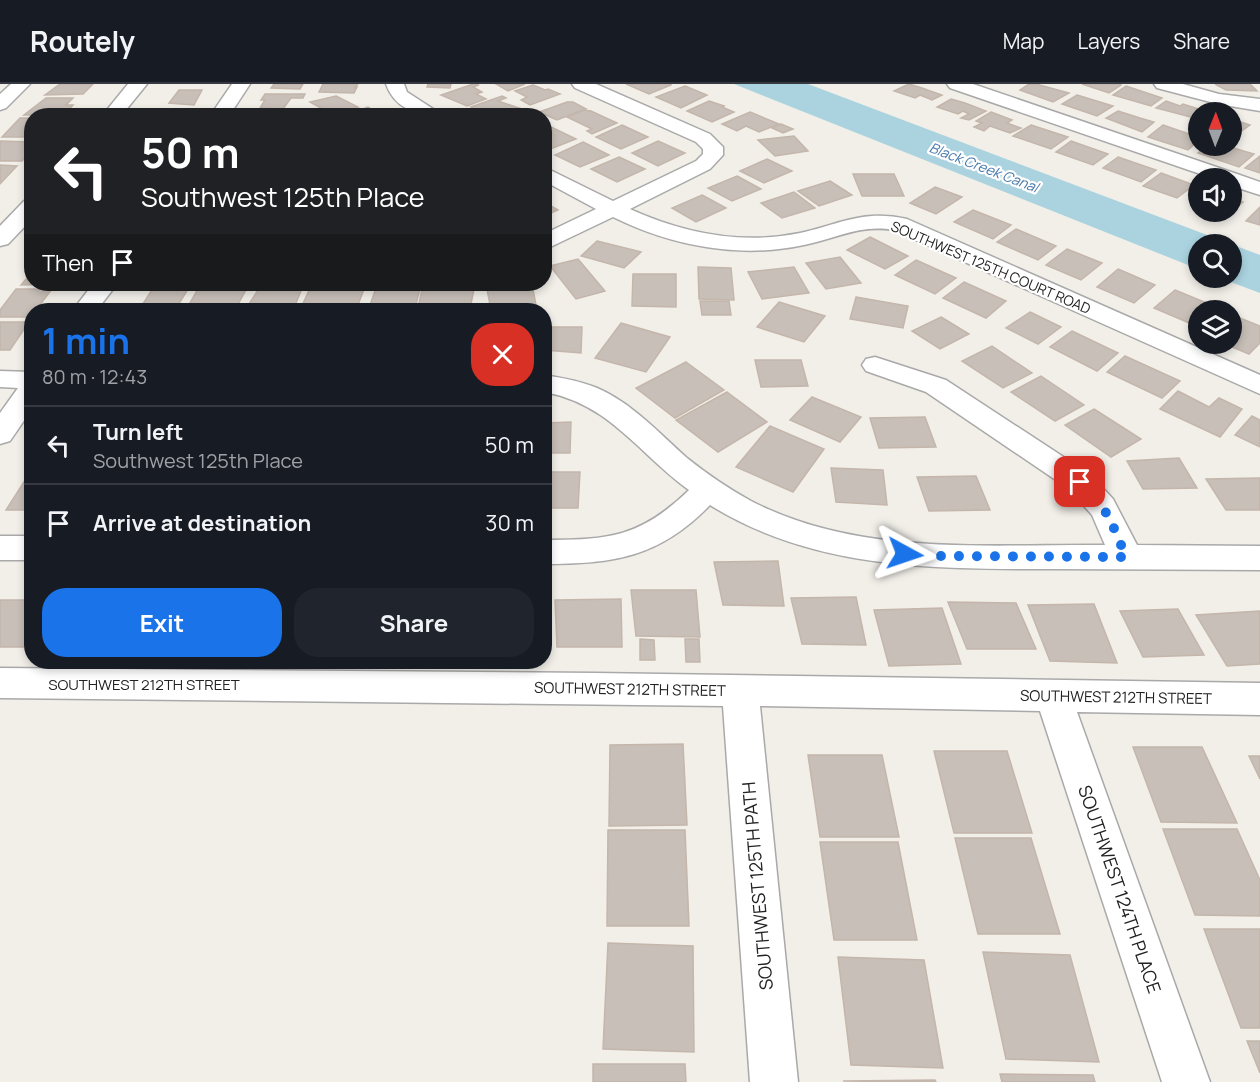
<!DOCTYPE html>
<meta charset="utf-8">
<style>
body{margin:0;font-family:Manrope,sans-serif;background:#20242c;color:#f1f3f6;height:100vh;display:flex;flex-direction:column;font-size:22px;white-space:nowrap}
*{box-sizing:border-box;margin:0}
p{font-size:20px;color:#9ea1a6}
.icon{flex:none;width:33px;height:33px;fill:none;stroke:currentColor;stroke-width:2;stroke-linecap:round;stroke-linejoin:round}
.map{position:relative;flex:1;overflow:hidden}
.details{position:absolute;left:24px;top:219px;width:528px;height:366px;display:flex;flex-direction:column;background:#171b24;border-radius:24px;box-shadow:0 3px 9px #0003}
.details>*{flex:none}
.hud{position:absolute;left:24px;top:24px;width:528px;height:183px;border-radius:24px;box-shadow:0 3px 9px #0003;background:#202124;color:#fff;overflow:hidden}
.needle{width:39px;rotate:1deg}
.controls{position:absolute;left:1188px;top:18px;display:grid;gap:12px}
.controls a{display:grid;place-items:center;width:54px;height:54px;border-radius:50%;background:#171b24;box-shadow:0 3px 9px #0003;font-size:30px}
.pin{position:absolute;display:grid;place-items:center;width:51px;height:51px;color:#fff;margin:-26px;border-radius:12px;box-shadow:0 3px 9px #0006}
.me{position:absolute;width:66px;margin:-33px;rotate:95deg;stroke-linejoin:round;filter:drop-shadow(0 0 4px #0008)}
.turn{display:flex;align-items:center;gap:21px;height:126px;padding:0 18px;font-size:27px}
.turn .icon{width:78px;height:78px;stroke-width:2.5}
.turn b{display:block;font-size:42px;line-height:51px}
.then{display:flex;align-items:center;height:57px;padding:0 18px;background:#0003;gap:12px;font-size:22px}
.round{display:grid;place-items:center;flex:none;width:63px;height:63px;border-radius:24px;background:#20242c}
.headline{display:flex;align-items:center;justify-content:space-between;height:102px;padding:0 18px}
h1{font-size:36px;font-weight:700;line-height:45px;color:#1a73e8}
.button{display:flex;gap:12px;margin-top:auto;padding:12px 18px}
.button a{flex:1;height:69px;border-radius:24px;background:#1a73e8;color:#fff;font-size:24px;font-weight:700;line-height:69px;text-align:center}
.button a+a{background:#20242c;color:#f1f3f6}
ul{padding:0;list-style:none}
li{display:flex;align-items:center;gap:18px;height:78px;padding:0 18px;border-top:2px solid #363941}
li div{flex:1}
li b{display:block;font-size:22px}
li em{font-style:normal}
header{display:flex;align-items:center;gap:36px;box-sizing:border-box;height:84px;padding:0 30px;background:#171b24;border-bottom:2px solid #363941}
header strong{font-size:28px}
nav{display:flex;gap:33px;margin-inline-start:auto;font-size:21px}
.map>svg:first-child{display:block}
.water{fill:#aad3df}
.building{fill:#c7bfb8;stroke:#c4b6ab;stroke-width:1.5}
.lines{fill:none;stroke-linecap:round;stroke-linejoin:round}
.minor-casing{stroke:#a9a9a9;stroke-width:3}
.minor{fill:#fff;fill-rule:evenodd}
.route{stroke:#1a73e8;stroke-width:10;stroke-dasharray:0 18}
.labels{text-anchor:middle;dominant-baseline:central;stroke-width:4.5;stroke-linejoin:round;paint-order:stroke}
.far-water-label{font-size:14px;font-style:italic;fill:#4a7aab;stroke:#fff}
.far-street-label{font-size:14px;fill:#222;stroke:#fff}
.street-label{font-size:15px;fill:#222;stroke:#fff}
.near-street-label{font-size:18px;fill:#222;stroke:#fff}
</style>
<header>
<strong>Routely</strong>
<nav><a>Map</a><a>Layers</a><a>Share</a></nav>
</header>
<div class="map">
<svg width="1260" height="998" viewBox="0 0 1260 998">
<rect width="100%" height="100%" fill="#f2efe9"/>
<polygon class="water" points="734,0 808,0 1260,171 1260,209 1220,194 1232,194 1232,160 1198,160 1198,185"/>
<g class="building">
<polygon points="60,0 93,0 83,10 45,11"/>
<polygon points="274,0 303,0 300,5 271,4"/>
<polygon points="323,0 358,0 354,4 357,3 354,9 319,8"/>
<polygon points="428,0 451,0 450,4 427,3"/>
<polygon points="473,0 479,1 473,3 482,8 476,10 486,15 467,22 441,11"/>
<polygon points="496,0 525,0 508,7"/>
<polygon points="626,0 671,0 671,1 649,10"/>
<polygon points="909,0 922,4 942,11 932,16 920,11 915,14 894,7"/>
<polygon points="1029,0 1036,0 1069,9 1053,18 1020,6"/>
<polygon points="1082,0 1119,0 1121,1 1109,9"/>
<polygon points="1215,0 1250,0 1257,7 1226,6"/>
<polygon points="533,1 545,6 548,5 560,10 530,21 521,16 527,13 515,7"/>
<polygon points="685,2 707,11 681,24 656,13"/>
<polygon points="1126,2 1162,14 1151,22 1113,11"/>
<polygon points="179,6 202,6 194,21 169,19"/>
<polygon points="265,10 305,10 303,14 291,14 283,25 260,24 265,16 261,16"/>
<polygon points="1077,11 1113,22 1097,32 1062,20"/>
<polygon points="336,12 358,23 330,32 328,30 330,29 310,18"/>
<polygon points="502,12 506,14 498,17 522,25 504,32 489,32 492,30 484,30 471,23"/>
<polygon points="46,14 73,14 66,21 73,21 64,31 24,31"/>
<polygon points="951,15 965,19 986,27 969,36 961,34 969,30 963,27 958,30 937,23"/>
<polygon points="709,17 724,22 722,23 734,28 712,38 687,27"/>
<polygon points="1166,17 1180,22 1183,20 1205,27 1198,28 1194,34 1156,24"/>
<polygon points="567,18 573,18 586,25 557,36 539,28"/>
<polygon points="368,23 374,27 370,28 382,32 345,32"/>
<polygon points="165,25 188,25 183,32 159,32"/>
<polygon points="584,26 591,27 617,39 592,50 587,47 592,45 567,33"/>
<polygon points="1118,27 1140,34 1154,38 1142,48 1106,34"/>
<polygon points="254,28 291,28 288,32 252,32"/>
<polygon points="750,28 779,40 759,48 746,42 737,47 722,40"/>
<polygon points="991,28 1012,36 1007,39 1021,44 1010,49 990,42 984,47 974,43 982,39 976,37"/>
<polygon points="20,34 32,34 32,53 2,53"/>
<polygon points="1232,34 1235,36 1250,41 1239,49 1232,46"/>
<polygon points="781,40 793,45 783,49 772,44"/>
<polygon points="622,41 648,53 621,65 596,53"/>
<polygon points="1031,41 1068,53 1051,65 1013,52"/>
<polygon points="1163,41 1198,53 1198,57 1188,66 1148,53"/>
<polygon points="551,43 576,55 548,66 544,65 544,46"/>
<polygon points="794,52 808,67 775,72 758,56"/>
<polygon points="0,57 32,58 32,67 22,77 0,77"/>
<polygon points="658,57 685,69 658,82 632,69"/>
<polygon points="1071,57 1108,70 1093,81 1056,68"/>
<polygon points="583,58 609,71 580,83 555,71"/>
<polygon points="1207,62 1227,62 1254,70 1239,83 1198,69"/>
<polygon points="1260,72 1260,89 1245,84"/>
<polygon points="619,73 645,85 617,98 591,85"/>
<polygon points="1118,73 1156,86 1141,98 1103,84"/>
<polygon points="767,75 792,87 764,99 740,87"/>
<polygon points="0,81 17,82 0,100"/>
<polygon points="1161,89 1194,101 1177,114 1143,102"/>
<polygon points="853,90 894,90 904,112 862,112"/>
<polygon points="737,92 761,105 732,117 708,104"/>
<polygon points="830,97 852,111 819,122 798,107"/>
<polygon points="935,103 962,113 936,130 910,119"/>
<polygon points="794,108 815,124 782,134 761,119"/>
<polygon points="702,111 726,124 696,138 672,124"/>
<polygon points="1232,114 1243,118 1227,132 1214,128 1232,128"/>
<polygon points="544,118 558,126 544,132"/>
<polygon points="1260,123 1260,141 1246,137"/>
<polygon points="973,126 1011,141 993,155 954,138"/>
<polygon points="1016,145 1056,162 1038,176 997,158"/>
<polygon points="870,153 908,172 885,185 847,166"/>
<polygon points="597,157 641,168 624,184 581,172"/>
<polygon points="1067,165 1102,179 1081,196 1046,181"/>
<polygon points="840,173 861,199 826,205 806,179"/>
<polygon points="578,175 605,207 576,215 550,182"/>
<polygon points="916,176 956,194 935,210 895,191"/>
<polygon points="698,183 731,184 734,216 699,215"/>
<polygon points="794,183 809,209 762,215 748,188"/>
<polygon points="1118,185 1155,201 1134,219 1097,203"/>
<polygon points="32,188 32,200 58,200 21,201"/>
<polygon points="633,190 676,190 676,223 632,222"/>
<polygon points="964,198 1006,217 986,234 943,214"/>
<polygon points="262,200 304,200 293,226 245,226"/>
<polygon points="312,200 366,200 356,226 300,226"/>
<polygon points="475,200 470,225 418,224 423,201"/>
<polygon points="486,200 532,200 536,221 491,226"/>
<polygon points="155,201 190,202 175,226 139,226"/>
<polygon points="200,201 248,202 235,226 186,226"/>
<polygon points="377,201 421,201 415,224 369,224"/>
<polygon points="16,205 52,205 36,226 32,226 31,233 0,233 0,226"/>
<polygon points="1175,206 1214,222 1210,226 1198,226 1198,237 1194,241 1154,224"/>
<polygon points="856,213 908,222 903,244 850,235"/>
<polygon points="700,217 729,217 731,231 702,231"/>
<polygon points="779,218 825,232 804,258 757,243"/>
<polygon points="1030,228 1061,243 1038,260 1006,244"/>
<polygon points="1235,232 1260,242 1260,259 1249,270 1225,260 1232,260 1232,235"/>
<polygon points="941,233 969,250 940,265 912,247"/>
<polygon points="0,238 29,238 10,266 0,266"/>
<polygon points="621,239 670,253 646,288 595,274"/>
<polygon points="544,243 582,243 581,269 544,266"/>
<polygon points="1072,247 1118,269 1097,287 1050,263"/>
<polygon points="992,262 1032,289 1003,304 962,277"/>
<polygon points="1125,272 1180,297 1162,314 1107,288"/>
<polygon points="755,276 801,276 808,302 761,303"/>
<polygon points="686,278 724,306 675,334 636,304"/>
<polygon points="1041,292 1084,321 1055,337 1011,308"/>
<polygon points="1178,307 1209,323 1219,314 1242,325 1220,353 1160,325"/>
<polygon points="727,308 767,338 718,368 676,336"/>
<polygon points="812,313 861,333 840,358 790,336"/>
<polygon points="1094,325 1141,355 1111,373 1065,341"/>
<polygon points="1252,332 1260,336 1260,363 1235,351"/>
<polygon points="925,333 936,363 879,364 870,334"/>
<polygon points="571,338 570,369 544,369 544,339"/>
<polygon points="770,342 824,365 793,408 736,383"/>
<polygon points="1179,374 1197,404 1143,405 1127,377"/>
<polygon points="831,384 883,386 887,421 836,418"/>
<polygon points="544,388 580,388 578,424 544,424"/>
<polygon points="29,390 32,390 32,426 6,426"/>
<polygon points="976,392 990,426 929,427 917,393"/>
<polygon points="1260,394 1260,426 1226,426 1206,395"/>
<polygon points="778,477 784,522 723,521 714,478"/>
<polygon points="631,506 696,506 700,553 636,552"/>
<polygon points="856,513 866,561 802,560 791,514"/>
<polygon points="621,515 622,563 557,563 555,516"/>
<rect x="0" y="516" width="32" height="47"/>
<polygon points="948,518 1016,519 1036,565 967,565"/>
<polygon points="1094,520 1117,579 1050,577 1028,521"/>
<polygon points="942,524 961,580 889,582 874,526"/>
<polygon points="1178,525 1204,571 1143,573 1120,527"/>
<polygon points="1260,527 1260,580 1227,582 1196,531"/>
<polygon points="640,555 654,556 655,576 640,576"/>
<polygon points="685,555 699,555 700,578 686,578"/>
<polygon points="683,660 687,741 609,742 610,661"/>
<polygon points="1133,663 1202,663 1237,739 1161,738"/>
<polygon points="934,667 1007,667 1032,749 954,749"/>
<polygon points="808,671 882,671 899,753 820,753"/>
<polygon points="1249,672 1260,672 1260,695"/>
<polygon points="1163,745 1237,745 1260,796 1260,832 1195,831"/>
<polygon points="608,746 685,746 689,842 607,842"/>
<polygon points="955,754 1031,754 1060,850 978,850"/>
<polygon points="820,758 898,758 917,856 834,856"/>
<polygon points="1204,845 1260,845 1260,944 1241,944"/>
<polygon points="608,859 693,862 694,968 603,965"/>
<polygon points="983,868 1070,871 1099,978 1006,975"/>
<polygon points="838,873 924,876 943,984 851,981"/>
<polygon points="1247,957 1260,957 1260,989"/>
<polygon points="593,980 685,980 686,998 593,998"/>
<polygon points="1000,990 1093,991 1095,998 1002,998"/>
<polygon points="935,996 936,998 843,997"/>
</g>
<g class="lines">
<g class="minor-casing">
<g id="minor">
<polygon points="11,0 30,0 6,24 0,26 0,10"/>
<polygon points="128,0 147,0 121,32 102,32"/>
<polygon points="232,0 250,0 229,32 210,32"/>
<path d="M386,0H404L407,8L444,32C419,32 395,26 386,0Z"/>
<path d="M572,0H596L710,50L723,63V71L710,85L630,125C683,149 742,161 800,149C840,140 864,125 907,135L1260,291V310L893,146C861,140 835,155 804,161C739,175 672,162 613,133L544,166V150L596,125L544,97V83L613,117L696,77L703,70V65L696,58L575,4Z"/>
<polygon points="947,0 973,0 1237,90 1260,98 1260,111 1232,102 1232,94 1212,94 950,4"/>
<polygon points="1154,0 1183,0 1219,10 1260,15 1260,27 1218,20 1157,4"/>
<polygon points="32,116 32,135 8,160 0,162 0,142 24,117"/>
<polygon points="93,200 117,200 97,226 73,226"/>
<path d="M875,273L946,296L1091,391L1113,415L1137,461L1260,462V486C1193,486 1126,485 1059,485C939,485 816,487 710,421C660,473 614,480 544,480V456C609,456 641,453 689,406C639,370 609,319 544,308V291C563,294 580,297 597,304C632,319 659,349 687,374C707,390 729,405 751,417C859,473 988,460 1105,461L1092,431L1069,405L926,308L866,287L862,281L866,275Z"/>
<polygon points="0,287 32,288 32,325 10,357 0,360 0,329 18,304 0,303"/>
<rect x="0" y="452" width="32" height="24"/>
<polygon points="0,584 595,589 1260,599 1260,631 1077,628 1210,998 1162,998 1040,627 760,622 798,998 750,998 723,622 0,614"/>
</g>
</g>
<use href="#minor" class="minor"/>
</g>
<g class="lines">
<path class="route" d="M905,470L939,472L1126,473C1113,442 1106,420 1080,398"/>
</g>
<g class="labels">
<g class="far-water-label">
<text transform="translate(984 83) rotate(21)">Black Creek Canal</text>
</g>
<g class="far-street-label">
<text transform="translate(991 183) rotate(23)">SOUTHWEST 125TH COURT ROAD</text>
</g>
<g class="street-label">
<text x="144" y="600">SOUTHWEST 212TH STREET</text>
<text transform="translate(630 605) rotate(1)">SOUTHWEST 212TH STREET</text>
<text transform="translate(1116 613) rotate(1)">SOUTHWEST 212TH STREET</text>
</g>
<g class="near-street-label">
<text transform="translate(757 802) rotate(-95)">SOUTHWEST 125TH PATH</text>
<text transform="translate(1120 805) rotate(71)">SOUTHWEST 124TH PLACE</text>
</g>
</g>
</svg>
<div class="controls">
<a><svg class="needle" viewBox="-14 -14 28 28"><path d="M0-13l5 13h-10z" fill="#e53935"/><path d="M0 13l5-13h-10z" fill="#9ea1a6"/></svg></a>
<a><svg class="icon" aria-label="sound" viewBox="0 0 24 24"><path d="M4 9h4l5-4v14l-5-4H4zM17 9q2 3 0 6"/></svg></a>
<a><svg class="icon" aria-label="search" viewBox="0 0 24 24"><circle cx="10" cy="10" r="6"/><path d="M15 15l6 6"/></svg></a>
<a><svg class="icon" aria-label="layers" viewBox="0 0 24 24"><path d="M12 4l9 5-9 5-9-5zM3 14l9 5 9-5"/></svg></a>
</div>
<div class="pin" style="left:1080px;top:398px;background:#d93025"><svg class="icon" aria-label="arrive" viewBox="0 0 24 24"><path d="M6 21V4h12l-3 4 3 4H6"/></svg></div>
<svg class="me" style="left:905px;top:470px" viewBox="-20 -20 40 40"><path d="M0-17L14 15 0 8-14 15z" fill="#1a73e8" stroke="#fff" stroke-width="4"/></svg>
<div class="hud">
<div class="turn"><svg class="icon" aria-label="left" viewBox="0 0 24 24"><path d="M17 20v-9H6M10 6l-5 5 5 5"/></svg><div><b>50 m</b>Southwest 125th Place</div></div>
<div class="then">Then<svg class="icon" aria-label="arrive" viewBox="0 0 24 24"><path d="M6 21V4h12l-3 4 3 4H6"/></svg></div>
</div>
<section class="details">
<div class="headline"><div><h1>1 min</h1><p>80 m · 12:43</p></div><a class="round" style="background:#d93025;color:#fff"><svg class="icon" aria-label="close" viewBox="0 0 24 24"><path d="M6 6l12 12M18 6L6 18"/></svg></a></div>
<ul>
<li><svg class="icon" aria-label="left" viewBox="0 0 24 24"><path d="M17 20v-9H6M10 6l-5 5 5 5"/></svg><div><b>Turn left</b><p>Southwest 125th Place</p></div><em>50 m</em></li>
<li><svg class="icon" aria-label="arrive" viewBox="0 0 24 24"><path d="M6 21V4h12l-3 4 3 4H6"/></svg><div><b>Arrive at destination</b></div><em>30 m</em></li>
</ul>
<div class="button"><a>Exit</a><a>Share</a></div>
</section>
</div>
